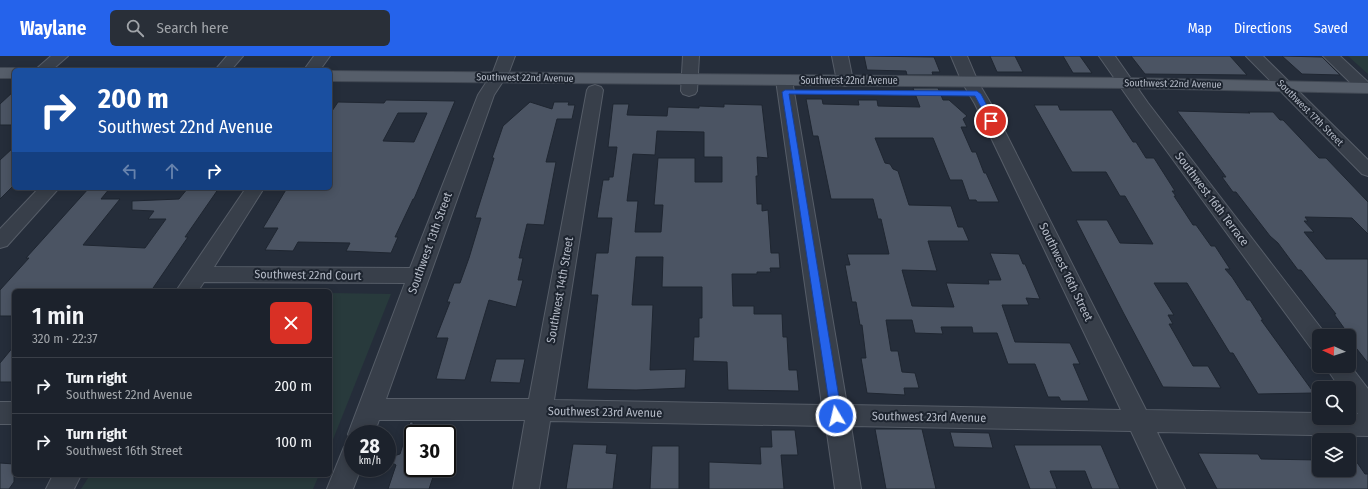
<!DOCTYPE html>
<meta charset="utf-8">
<style>
body{margin:0;font-family:"Fira Sans Condensed",sans-serif;background:#292f38;color:#f1f3f6;height:100vh;display:flex;flex-direction:column;font-size:15px;white-space:nowrap}
*{box-sizing:border-box;margin:0}
p{font-size:13px;color:#a0a4a9}
.icon{flex:none;width:22px;height:22px;fill:none;stroke:currentColor;stroke-width:2;stroke-linecap:round;stroke-linejoin:round}
.map{position:relative;flex:1;overflow:hidden}
.sheet{position:absolute;left:12px;top:233px;width:320px;height:188px;display:flex;flex-direction:column;background:#1c222c;border-radius:6px;box-shadow:0 2px 10px #0003,0 0 0 1px #3a3f48}
.sheet>*{flex:none}
.guide{position:absolute;left:12px;top:12px;width:320px;height:122px;border-radius:6px;box-shadow:0 2px 10px #0003,0 0 0 1px #3a3f48;background:#1a4fa0;color:#fff;overflow:hidden}
.needle{width:26px;rotate:273deg}
.buttons{position:absolute;left:1312px;top:273px;display:grid;gap:8px}
.buttons a{display:grid;place-items:center;width:44px;height:44px;border-radius:6px;background:#1c222c;box-shadow:0 2px 10px #0003,0 0 0 1px #3a3f48;font-size:20px}
.speed{position:absolute;left:344px;top:369px;display:flex;gap:8px;font-size:20px;font-weight:700;text-align:center}
.speed>*{display:grid;place-content:center;width:52px;height:52px;border-radius:50%;background:#1c222c;box-shadow:0 2px 10px #0003,0 0 0 1px #3a3f48;line-height:1}
.speed small{font-size:10px;font-weight:400}
.speed .limit{border:2px solid #111;border-radius:6px;background:#fff;color:#111}
.pin{position:absolute;display:grid;place-items:center;width:34px;height:34px;color:#fff;margin:-17px;border:2px solid #fff;border-radius:50%;box-shadow:0 1px 4px #0007}
.me{position:absolute;width:44px;margin:-22px;rotate:351deg;stroke-linejoin:round;filter:drop-shadow(0 0 3px #0008)}
.turn{display:flex;align-items:center;gap:14px;height:84px;padding:0 20px;font-size:18px}
.turn .icon{width:52px;height:52px;stroke-width:2.5}
.turn b{display:block;font-size:28px;line-height:34px}
.lanes{display:flex;align-items:center;height:38px;padding:0 20px;background:#0003;justify-content:center;gap:20px;direction:ltr}
.lanes .off{opacity:.35}
.round{display:grid;place-items:center;flex:none;width:42px;height:42px;border-radius:6px;background:#292f38}
.headline{display:flex;align-items:center;justify-content:space-between;height:68px;padding:0 20px}
h1{font-size:24px;font-weight:600;line-height:30px}
ul{padding:0;list-style:none}
li{display:flex;align-items:center;gap:12px;height:56px;padding:0 20px;border-top:1px solid #3a3f48}
li div{flex:1}
li b{display:block;font-size:15px}
li em{font-style:normal}
header{display:flex;align-items:center;gap:24px;box-sizing:border-box;height:56px;padding:0 20px;background:#2563eb;color:#fff}
header strong{font-size:19px}
nav{display:flex;gap:22px;margin-inline-start:auto;font-size:14px}
.search{width:280px;height:36px;background:#292f38;display:flex;align-items:center;gap:10px;box-sizing:border-box;padding:0 14px;border-radius:6px;color:#a0a4a9;font-size:15px}
.map>svg:first-child{display:block}
.green{fill:#283a3c}
.building{fill:#4b5463;stroke:#1f2631;fill-rule:evenodd}
.lines{fill:none;stroke-linecap:round;stroke-linejoin:round}
.minor-casing{stroke:#565d68;stroke-width:2}
.major-casing{stroke:#414853;stroke-width:2}
.minor{fill:#383f4a;fill-rule:evenodd}
.major{fill:#565e6a;fill-rule:evenodd}
.route{fill:#2563eb;stroke:#184099}
.labels{text-anchor:middle;dominant-baseline:central;stroke-width:4;stroke-linejoin:round;paint-order:stroke}
.far-street-label{font-size:10px;fill:#b4bac6;stroke:#1d242f}
.street-label{font-size:12px;fill:#b4bac6;stroke:#1d242f}
</style>
<header>
<strong>Waylane</strong>
<div class="search"><svg class="icon" aria-label="search" viewBox="0 0 24 24"><circle cx="10" cy="10" r="6"/><path d="M15 15l6 6"/></svg>Search here</div>
<nav><a>Map</a><a>Directions</a><a>Saved</a></nav>
</header>
<div class="map">
<svg width="1368" height="433" viewBox="0 0 1368 433">
<rect width="100%" height="100%" fill="#252d3a"/>
<g class="green">
<polygon points="1348,0 1368,0 1368,18"/>
<polygon points="330,237 391,238 330,391"/>
<polygon points="90,419 319,419 313,433 81,433"/>
</g>
<g class="building">
<polygon points="864,0 934,1 940,16 932,16 933,19 907,19 906,15 867,14"/>
<polygon points="990,0 1015,0 1023,16 997,16"/>
<polygon points="1063,0 1080,0 1092,17 1073,17"/>
<polygon points="1131,0 1230,0 1247,19 1145,18"/>
<polygon points="1282,0 1322,1 1340,19 1302,18"/>
<polygon points="913,32 938,32 943,44 949,44 967,60 963,63 967,71 961,71 972,96 976,96 984,117 986,117 999,146 977,146 976,144 969,144 962,124 950,124 933,82 875,82 885,107 890,108 893,113 898,115 909,149 951,150 958,171 963,171 969,185 928,185 937,215 902,214 912,250 954,251 946,227 989,228 988,224 1001,224 990,197 1019,198 1023,208 1025,208 1040,243 1026,242 1029,249 1002,249 1015,286 1070,287 1080,308 1073,308 1089,345 1061,345 1059,341 1048,341 1035,308 1008,308 997,277 973,277 972,271 941,271 943,278 915,277 912,264 886,264 891,295 898,295 902,316 915,317 919,332 904,332 905,339 867,337 861,302 866,302 862,269 860,269 856,246 852,246 845,209 850,209 847,198 889,198 881,163 878,163 873,143 831,143 818,80 813,80 806,43 822,43 823,48 859,49 858,44 877,44 878,50 920,51"/>
<polygon points="14,35 14,69 0,69 0,48"/>
<path d="M386,44L455,45L414,143H413L395,181H398L391,197L346,195L350,187L298,186L293,195L265,194L278,172H263L287,132H330V58L338,46L384,47ZM398,57H427L414,86L383,85Z"/>
<polygon points="530,46 552,53 554,46 569,46 568,49 575,49 572,63 557,63 546,106 556,106 544,169 527,168 519,202 523,202 518,224 523,224 516,251 489,244 465,324 436,323 448,282 436,282 450,246 447,246 454,227 460,227 469,202 481,162 475,162 494,102 492,102 503,70"/>
<path d="M613,48H629L627,59L667,60L668,51L699,52V50L724,51V48L762,49L768,102L757,101L758,120H756L757,148H762V155L768,154L771,197H779L780,212H770L771,216H757V218H732L733,250H754V258H782L783,281H787L789,314H797L799,335L728,334L727,306L693,305L694,281H699V262H702V231H662L663,201H636L632,249H653L650,314L686,313L685,332L636,334L587,333L598,239H591L596,197H608L612,162H597L603,124H609V121H613L617,91H608ZM657,75L704,76V101H722V126H695V102H658L654,149H663L661,176H635L638,145H627L633,98L655,99Z"/>
<polygon points="1034,49 1058,49 1060,54 1112,54 1133,86 1136,86 1146,102 1154,102 1175,135 1172,135 1176,140 1174,140 1193,169 1196,169 1211,190 1215,190 1230,213 1225,213 1232,221 1247,244 1250,244 1263,264 1261,264 1314,337 1258,338 1233,297 1230,297 1187,227 1154,227 1174,259 1168,259 1173,268 1169,268 1193,310 1208,310 1221,332 1163,331 1123,256 1076,164 1107,164 1120,187 1153,188 1125,140 1120,140 1106,116 1072,116"/>
<polygon points="1177,55 1250,57 1248,56 1273,56 1280,64 1283,64 1319,102 1326,102 1368,146 1368,178 1352,162 1305,161 1308,165 1304,165 1314,176 1304,176 1326,203 1368,203 1368,307 1349,283 1349,280 1346,279 1349,279 1334,258 1336,258 1301,214 1298,214 1278,187 1270,180 1236,136 1233,136 1222,121 1226,121"/>
<polygon points="14,91 14,129 0,143 0,104"/>
<polygon points="89,132 110,132 101,143 120,143 83,189 145,192 166,163 148,163 154,155 132,154 132,145 179,143 188,132 219,132 185,181 188,181 151,235 14,235 14,260 0,260 0,234 29,202 26,202"/>
<polygon points="14,290 14,326 0,326 0,307"/>
<polygon points="496,303 525,303 520,327 490,326"/>
<polygon points="410,366 413,366 413,412 436,412 429,433 388,433 396,409 387,404 387,402 400,398"/>
<polygon points="875,373 922,373 936,433 886,433"/>
<polygon points="771,374 795,374 798,399 781,399 784,433 709,433 709,406 761,408 760,391 772,391"/>
<polygon points="950,376 989,377 993,392 954,391"/>
<polygon points="573,388 607,389 606,397 617,398 613,433 566,433"/>
<polygon points="1014,389 1101,389 1120,433 1092,433 1085,415 1050,415 1057,433 1030,433"/>
<polygon points="652,390 679,390 679,433 650,433"/>
<polygon points="1349,395 1365,418 1368,418 1368,433 1217,433 1198,397 1258,398 1261,403 1319,404 1319,414 1349,414"/>
<polygon points="0,407 14,408 14,426 9,433 0,433"/>
</g>
<g class="lines">
<g class="minor-casing">
<g id="minor">
<polygon points="51,0 68,0 52,14 35,14"/>
<polygon points="227,0 243,0 231,14 215,14"/>
<polygon points="314,0 330,0 322,11 322,14 306,14 306,11"/>
<polygon points="499,0 515,0 509,16 494,39 386,343 529,343 587,34 589,31 595,29 601,31 603,34 554,344 822,349 776,24 778,21 784,19 790,21 792,24 847,349 1121,354 975,48 962,26 951,0 967,0 978,26 991,48 1146,354 1319,357 1319,362 1349,362 1349,358 1358,358 1349,345 1349,332 1340,332 1325,310 1349,310 1349,308 1368,333 1368,380 1157,376 1185,433 1158,433 1131,375 851,370 861,433 835,433 826,370 550,365 539,433 513,433 525,364 379,364 374,378 353,378 352,386 348,378 405,227 204,226 198,235 176,235 246,132 264,132 214,211 410,212 478,39 493,16"/>
<polygon points="683,0 699,0 697,35 695,38 689,40 683,38 681,35"/>
<polygon points="832,0 848,0 853,25 851,28 845,30 839,28 837,25"/>
<polygon points="1099,0 1115,0 1148,47 1327,280 1319,280 1319,295 1311,292 1136,53"/>
<polygon points="1246,0 1263,0 1368,104 1368,120 1362,118"/>
<polygon points="1323,0 1340,0 1368,26 1368,36 1359,35"/>
<polygon points="39,132 59,132 7,190 0,192 0,173"/>
<rect x="0" y="346" width="14" height="22"/>
<polygon points="353,387 353,412 361,412 353,433 327,433 344,391"/>
<polygon points="53,419 81,419 74,433 46,433"/>
</g>
</g>
<g class="major-casing">
<g id="major">
<polygon points="0,12 14,12 20,14 14,14 14,22 0,22"/>
<polygon points="330,15 1126,22 1368,27 1368,37 1126,32 330,25"/>
</g>
</g>
<use href="#minor" class="minor"/>
<use href="#major" class="major"/>
</g>
<polygon class="route" points="785,34 977,35 981,38 995,65 991,67 989,66 975,40 789,38 842,360 840,363 836,365 833,363 831,360 782,36"/>
<g class="labels">
<g class="far-street-label">
<text transform="translate(525 22) rotate(1)">Southwest 22nd Avenue</text>
<text x="849" y="25">Southwest 22nd Avenue</text>
<text transform="translate(1173 28) rotate(1)">Southwest 22nd Avenue</text>
<text transform="translate(1310 57) rotate(45)">Southwest 17th Street</text>
</g>
<g class="street-label">
<text transform="translate(1212 143) rotate(53)">Southwest 16th Terrace</text>
<text transform="translate(430 187) rotate(-70)">Southwest 13th Street</text>
<text transform="translate(1066 216) rotate(64)">Southwest 16th Street</text>
<text transform="translate(308 219) rotate(1)">Southwest 22nd Court</text>
<text transform="translate(560 234) rotate(-80)">Southwest 14th Street</text>
<text transform="translate(605 356) rotate(1)">Southwest 23rd Avenue</text>
<text transform="translate(929 361) rotate(1)">Southwest 23rd Avenue</text>
</g>
</g>
</svg>
<div class="buttons">
<a><svg class="needle" viewBox="-14 -14 28 28"><path d="M0-13l5 13h-10z" fill="#e53935"/><path d="M0 13l5-13h-10z" fill="#a0a4a9"/></svg></a>
<a><svg class="icon" aria-label="search" viewBox="0 0 24 24"><circle cx="10" cy="10" r="6"/><path d="M15 15l6 6"/></svg></a>
<a><svg class="icon" aria-label="layers" viewBox="0 0 24 24"><path d="M12 4l9 5-9 5-9-5zM3 14l9 5 9-5"/></svg></a>
</div>
<div class="speed"><div>28<small>km/h</small></div><div class="limit">30</div></div>
<div class="pin" style="left:991px;top:65px;background:#d93025"><svg class="icon" aria-label="arrive" viewBox="0 0 24 24"><path d="M6 21V4h12l-3 4 3 4H6"/></svg></div>
<svg class="me" style="left:836px;top:360px" viewBox="-20 -20 40 40"><circle r="17" fill="#2563eb" stroke="#fff" stroke-width="3"/><path d="M0-11L8 9 0 5-8 9z" fill="#fff"/></svg>
<div class="guide">
<div class="turn"><svg class="icon" aria-label="right" viewBox="0 0 24 24"><path d="M7 20v-9h11M14 6l5 5-5 5"/></svg><div><b>200 m</b>Southwest 22nd Avenue</div></div>
<div class="lanes"><svg class="icon off" aria-label="left" viewBox="0 0 24 24"><path d="M17 20v-9H6M10 6l-5 5 5 5"/></svg><svg class="icon off" aria-label="ahead" viewBox="0 0 24 24"><path d="M12 20V5M6 11l6-6 6 6"/></svg><svg class="icon" aria-label="right" viewBox="0 0 24 24"><path d="M7 20v-9h11M14 6l5 5-5 5"/></svg></div>
</div>
<section class="sheet">
<div class="headline"><div><h1>1 min</h1><p>320 m · 22:37</p></div><a class="round" style="background:#d93025;color:#fff"><svg class="icon" aria-label="close" viewBox="0 0 24 24"><path d="M6 6l12 12M18 6L6 18"/></svg></a></div>
<ul>
<li><svg class="icon" aria-label="right" viewBox="0 0 24 24"><path d="M7 20v-9h11M14 6l5 5-5 5"/></svg><div><b>Turn right</b><p>Southwest 22nd Avenue</p></div><em>200 m</em></li>
<li><svg class="icon" aria-label="right" viewBox="0 0 24 24"><path d="M7 20v-9h11M14 6l5 5-5 5"/></svg><div><b>Turn right</b><p>Southwest 16th Street</p></div><em>100 m</em></li>
</ul>
</section>
</div>
